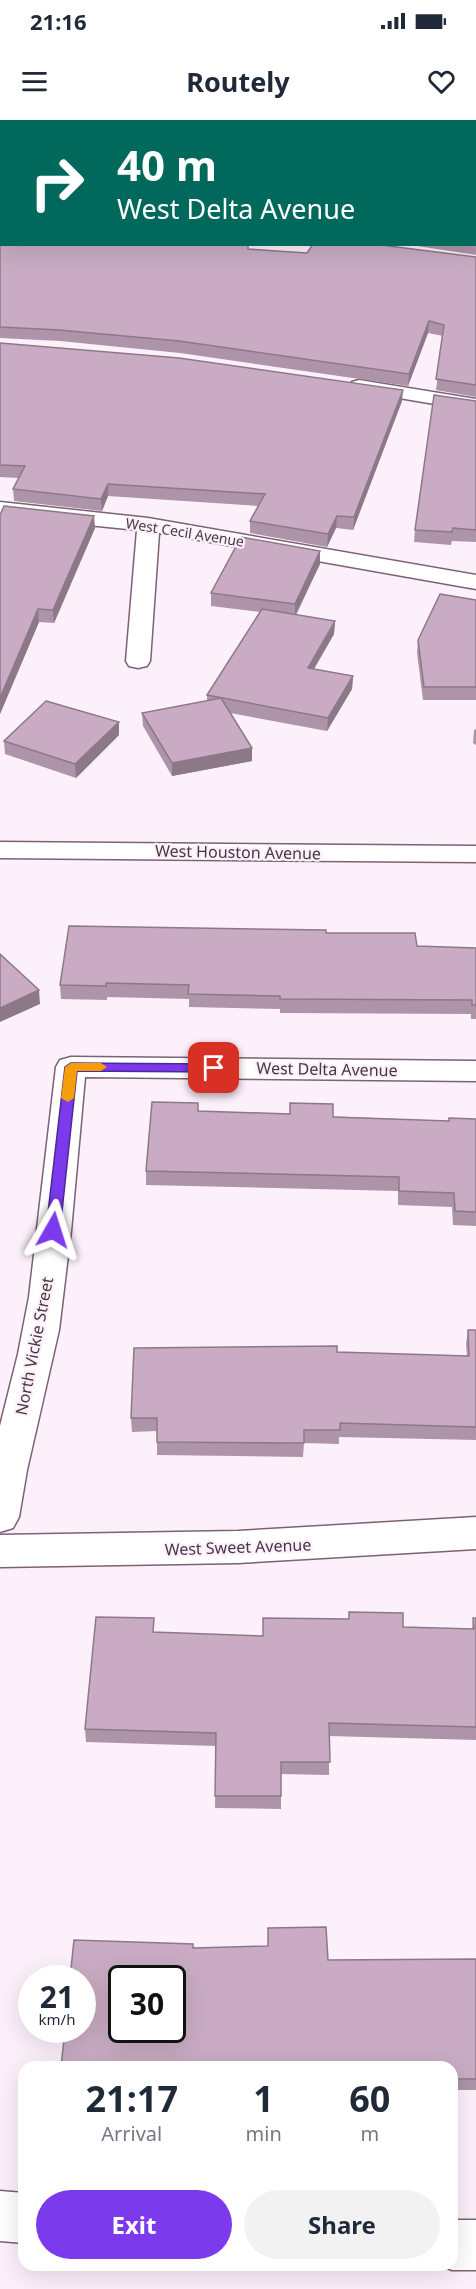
<!DOCTYPE html>
<style>
body{margin:0;font-family:"Noto Sans",sans-serif;background:#f2f2f3;color:#1f2937;height:100vh;display:flex;flex-direction:column;font-size:22px;white-space:nowrap}
*{box-sizing:border-box;margin:0}
p{font-size:20px;color:#747a83}
.icon{flex:none;width:33px;height:33px;fill:none;stroke:currentColor;stroke-width:2;stroke-linecap:round;stroke-linejoin:round}
.map{position:relative;flex:1;overflow:hidden}
.sheet{position:absolute;left:18px;top:1941px;width:440px;height:210px;display:flex;flex-direction:column;background:#fff;border-radius:18px;box-shadow:0 6px 24px #0002}
.sheet>*{flex:none}
.top-card{position:absolute;left:0px;top:0px;width:477px;height:126px;box-shadow:0 6px 24px #0002;background:#00695c;color:#fff;overflow:hidden}
.speed{position:absolute;left:18px;top:1845px;display:flex;gap:12px;font-size:30px;font-weight:700;text-align:center}
.speed>*{display:grid;place-content:center;width:78px;height:78px;border-radius:50%;background:#fff;box-shadow:0 6px 24px #0002;line-height:1}
.speed small{font-size:15px;font-weight:400}
.speed .limit{border:3px solid #111;border-radius:9px;background:#fff;color:#111}
.pin{position:absolute;display:grid;place-items:center;width:51px;height:51px;color:#fff;margin:-26px;border-radius:12px;box-shadow:0 3px 9px #0006}
.me{position:absolute;width:66px;margin:-33px;rotate:6deg;stroke-linejoin:round;filter:drop-shadow(0 0 4px #0008)}
.turn{display:flex;align-items:center;gap:21px;height:126px;padding:0 18px;font-size:27px}
.turn .icon{width:78px;height:78px;stroke-width:2.5}
.turn b{display:block;font-size:42px;line-height:51px}
.eta{display:flex;justify-content:space-evenly;align-items:center;height:102px;text-align:center}
.eta b{font-size:36px;font-weight:700;line-height:42px}
.action{display:flex;gap:12px;margin-top:auto;padding:12px 18px}
.action a{flex:1;height:69px;border-radius:36px;background:#7c3aed;color:#fff;font-size:24px;font-weight:700;line-height:69px;text-align:center}
.action a+a{background:#f2f2f3;color:#1f2937}
.status{display:flex;justify-content:space-between;align-items:center;height:42px;padding:0 30px;background:#fff;direction:ltr}
.status svg{height:16px;fill:currentColor}
header{display:flex;justify-content:space-between;align-items:center;height:78px;padding:0 18px;background:#fff;font-size:27px;font-weight:700}
.map>svg:first-child{display:block}
.lines{fill:none;stroke-linecap:round;stroke-linejoin:round}
.minor-casing{stroke:#7c6177;stroke-width:3}
.major-casing{stroke:#7c6177;stroke-width:3}
.minor{fill:#fff;fill-rule:evenodd}
.major{fill:#fff;fill-rule:evenodd}
.wall{fill:#ad94a8}
.shaded-wall{fill:#8d7888}
.building{fill:#c9acc3;stroke:#8d7888;stroke-width:1.5;fill-rule:evenodd}
.route{fill:#7c3aed;stroke:#51269a;stroke-width:1.5}
.slow{fill:#f59e0b}
.labels{text-anchor:middle;dominant-baseline:central;stroke-width:4.5;stroke-linejoin:round;paint-order:stroke}
.far-street-label{font-size:14px;fill:#443841;stroke:#fcf0fa}
.street-label{font-size:16px;fill:#443841;stroke:#fcf0fa}
</style>
<div class="status"><b>21:16</b><svg viewBox="0 0 49 12"><path d="M0 12V9h3v3zM5 12V6h3v6zM10 12V3h3v9zM15 12V0h3v12zM26 1h20v11H26zM47 4h2v5h-2z"/></svg></div>
<header><svg class="icon" aria-label="menu" viewBox="0 0 24 24"><path d="M4 6h16M4 12h16M4 18h16"/></svg>Routely<svg class="icon" aria-label="heart" viewBox="0 0 24 24"><path d="M12 20l-8-8c-3-5 5-10 8-4 3-6 11-1 8 4z"/></svg></header>
<div class="map">
<svg width="476" height="2169" viewBox="0 0 476 2169">
<rect width="100%" height="100%" fill="#fcf0fa"/>
<g class="lines">
<g class="minor-casing">
<g id="minor">
<polygon points="353,0 369,0 352,2"/>
<polygon points="359,260 476,279 476,291 352,270 349,266 352,262"/>
<polygon points="0,382 148,398 476,455 476,469 159,413 150,541 147,546 138,548 129,546 126,541 137,410 0,396"/>
<polygon points="71,937 476,941 476,961 85,957 71,1111 59,1210 27,1350 19,1397 13,1408 0,1412 0,1306 18,1234 29,1177 56,947 60,940"/>
<polygon points="476,1397 476,1429 238,1443 0,1447 0,1415 238,1411"/>
<polygon points="0,2071 24,2073 24,2123 0,2121"/>
<polygon points="452,2100 476,2100 476,2150 452,2150 440,2145 452,2145"/>
</g>
</g>
<g class="major-casing">
<polygon id="major" points="0,722 476,726 476,742 0,738"/>
</g>
<use href="#minor" class="minor"/>
<use href="#major" class="major"/>
</g>
<g class="wall">
<polygon points="476,0 476,135 404,124 476,124"/>
<polygon points="0,98 249,129 307,133 476,137 476,277 436,270 443,216 428,213 408,266 180,233 60,221 0,218"/>
<polygon points="0,223 402,281 353,410 336,408 327,427 250,413 250,401 258,386 108,376 102,391 14,381 13,369 19,358 0,357"/>
<polygon points="476,281 476,422 452,421 451,425 414,422 415,410"/>
<polygon points="0,395 95,408 54,503 39,502 0,594"/>
<polygon points="320,431 320,444 295,495 335,501 334,514 314,549 353,556 352,569 327,611 230,593 252,628 252,641 172,656 143,606 142,593 207,581 207,575 261,492 211,486 211,473"/>
<polygon points="476,480 476,580 423,580 417,533 418,520"/>
<polygon points="476,609 476,625 473,623 474,610"/>
<polygon points="119,615 76,658 5,634 4,621"/>
<polygon points="326,813 417,826 476,828 476,899 471,899 471,894 280,893 280,889 189,887 189,879 107,877 107,880 61,879 60,865"/>
<polygon points="198,983 198,991 449,1001 476,999 476,1106 453,1105 452,1087 398,1085 398,1071 146,1065 146,1051"/>
<polygon points="468,1210 476,1210 476,1320 339,1317 339,1324 304,1323 303,1337 157,1335 157,1311 132,1312 131,1298 337,1232 467,1236 466,1224"/>
<polygon points="473,1498 476,1498 476,1620 329,1616 329,1655 281,1654 281,1689 215,1688 216,1626 86,1622 85,1609 263,1516 403,1507 472,1509"/>
<polygon points="193,1828 328,1840 476,1839 476,1970 452,1970 452,1947 61,1947"/>
</g>
<g class="shaded-wall">
<polygon points="1,85 2,96 0,97 0,86"/>
<polygon points="429,201 428,213 408,266 409,254"/>
<polygon points="403,270 402,281 353,410 354,397"/>
<polygon points="108,364 108,376 102,391 101,379"/>
<polygon points="94,396 95,408 54,503 53,490"/>
<polygon points="337,396 336,408 327,427 328,414"/>
<polygon points="320,431 320,444 295,497 295,484"/>
<polygon points="38,489 39,502 0,594 0,578"/>
<polygon points="335,501 334,514 307,561 308,548"/>
<polygon points="353,556 352,569 327,611 328,598"/>
<polygon points="119,602 119,615 76,658 75,644"/>
<polygon points="252,628 252,641 172,656 172,643"/>
<polygon points="39,870 40,884 0,902 0,888"/>
</g>
<g class="building">
<polygon points="0,0 40,0 91,2 2,2 2,85 0,86"/>
<polygon points="134,0 304,0 304,2 133,2"/>
<polygon points="423,0 476,0 476,124 476,2 422,2"/>
<polygon points="0,98 2,98 2,124 248,124 248,129 307,133 313,124 373,124 476,137 476,265 436,259 444,205 429,201 409,254 179,221 59,210 0,207"/>
<polygon points="0,223 179,238 403,270 354,397 337,396 328,414 250,401 265,374 108,364 101,379 13,369 25,346 0,345"/>
<polygon points="434,275 476,281 476,410 453,408 452,412 415,410"/>
<polygon points="4,386 94,396 53,490 38,489 0,578 0,395"/>
<polygon points="241,417 320,431 295,484 211,473"/>
<polygon points="440,474 476,480 476,567 424,567 418,520"/>
<polygon points="262,489 335,501 308,548 353,556 328,598 207,575"/>
<polygon points="221,578 252,628 172,643 142,593"/>
<polygon points="46,581 119,602 75,644 4,621"/>
<polygon points="69,806 326,810 326,813 415,813 417,826 476,828 476,885 472,885 472,880 280,879 280,876 188,874 189,865 106,863 106,866 60,865"/>
<polygon points="0,834 39,870 0,888"/>
<polygon points="152,982 198,983 198,991 290,994 290,983 333,984 333,997 449,1001 449,998 476,999 476,1092 455,1091 454,1073 399,1071 399,1057 146,1051"/>
<polygon points="468,1210 476,1210 476,1307 340,1303 340,1310 304,1310 304,1323 157,1322 157,1298 131,1298 134,1228 337,1226 337,1232 469,1236"/>
<polygon points="349,1492 403,1493 403,1507 474,1509 473,1498 476,1498 476,1607 329,1603 330,1642 281,1642 281,1676 215,1676 216,1613 85,1609 96,1497 154,1498 153,1512 263,1516 263,1498 349,1499"/>
<path d="M326,1807L328,1840L476,1839V1959H452V1947H61L65,1910H82V1858H70L74,1820L193,1824V1828L268,1826V1808ZM122,1858H172V1910H122Z"/>
</g>
<polygon class="route" points="71,943 214,944 220,948 214,952 77,951 60,1110 53,1115 46,1110 65,947"/>
<polygon class="slow" points="71,943 101,943 107,947 101,951 77,951 74,978 68,982 61,978 65,947"/>
<g class="labels">
<g class="far-street-label">
<text transform="translate(185 412) rotate(9)">West Cecil Avenue</text>
</g>
<g class="street-label">
<text transform="translate(238 732) rotate(1)">West Houston Avenue</text>
<text transform="translate(327 949) rotate(1)">West Delta Avenue</text>
<text transform="translate(34 1226) rotate(-79)">North Vickie Street</text>
<text transform="translate(238 1427) rotate(-2)">West Sweet Avenue</text>
</g>
</g>
</svg>
<div class="speed"><div>21<small>km/h</small></div><div class="limit">30</div></div>
<div class="pin" style="left:214px;top:948px;background:#d93025"><svg class="icon" aria-label="arrive" viewBox="0 0 24 24"><path d="M6 21V4h12l-3 4 3 4H6"/></svg></div>
<svg class="me" style="left:53px;top:1110px" viewBox="-20 -20 40 40"><path d="M0-17L14 15 0 8-14 15z" fill="#7c3aed" stroke="#fff" stroke-width="4"/></svg>
<div class="top-card">
<div class="turn"><svg class="icon" aria-label="right" viewBox="0 0 24 24"><path d="M7 20v-9h11M14 6l5 5-5 5"/></svg><div><b>40 m</b>West Delta Avenue</div></div>
</div>
<section class="sheet">
<div class="eta">
<div><b>21:17</b><p>Arrival</p></div>
<div><b>1</b><p>min</p></div>
<div><b>60</b><p>m</p></div>
</div>
<div class="action"><a>Exit</a><a>Share</a></div>
</section>
</div>
